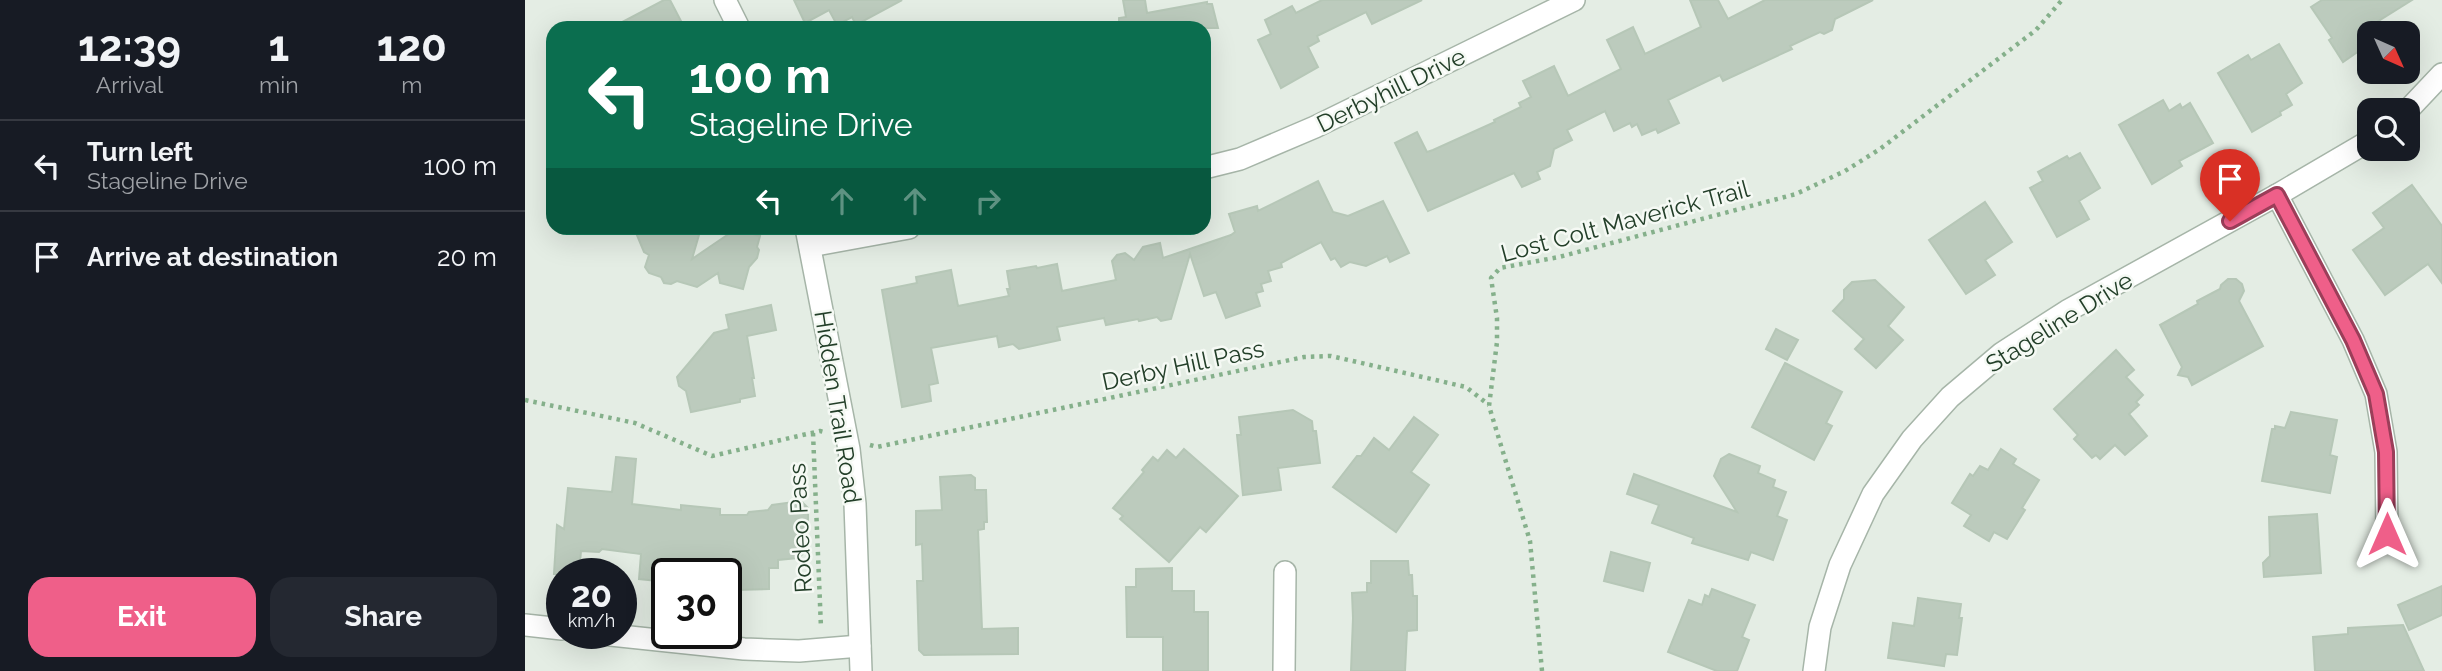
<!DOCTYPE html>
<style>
body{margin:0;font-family:Raleway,sans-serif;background:#242831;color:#f1f3f6;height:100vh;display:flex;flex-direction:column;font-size:26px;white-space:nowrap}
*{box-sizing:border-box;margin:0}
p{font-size:23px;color:#9ea1a6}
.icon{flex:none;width:38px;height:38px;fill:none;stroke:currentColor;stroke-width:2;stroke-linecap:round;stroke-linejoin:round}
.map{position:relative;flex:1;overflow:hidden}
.sheet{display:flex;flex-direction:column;background:#171b24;width:525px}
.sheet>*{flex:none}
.guide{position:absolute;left:21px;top:21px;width:665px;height:214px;border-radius:21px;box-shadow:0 7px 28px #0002;background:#0b6e4f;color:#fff;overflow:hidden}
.needle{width:46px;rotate:135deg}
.buttons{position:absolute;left:1832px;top:21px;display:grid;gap:14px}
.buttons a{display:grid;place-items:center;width:63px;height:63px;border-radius:14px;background:#171b24;box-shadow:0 7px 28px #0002;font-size:35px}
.speed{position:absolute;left:21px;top:558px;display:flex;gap:14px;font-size:35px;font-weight:700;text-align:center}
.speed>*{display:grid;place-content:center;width:91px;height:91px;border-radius:50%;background:#171b24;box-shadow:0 7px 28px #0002;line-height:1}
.speed small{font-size:18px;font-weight:400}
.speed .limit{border:4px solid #111;border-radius:10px;background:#fff;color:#111}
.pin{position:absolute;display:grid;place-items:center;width:60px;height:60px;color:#fff;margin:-72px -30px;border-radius:50% 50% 50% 0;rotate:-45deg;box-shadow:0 0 7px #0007}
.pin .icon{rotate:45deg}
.me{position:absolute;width:77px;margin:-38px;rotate:0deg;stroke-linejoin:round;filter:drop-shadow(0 0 5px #0008)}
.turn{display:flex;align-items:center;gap:24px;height:147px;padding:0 28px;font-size:32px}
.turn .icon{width:91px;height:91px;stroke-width:2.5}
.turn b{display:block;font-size:49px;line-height:60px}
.lanes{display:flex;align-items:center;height:66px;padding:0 28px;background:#0003;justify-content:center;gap:35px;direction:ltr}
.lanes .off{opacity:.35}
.eta{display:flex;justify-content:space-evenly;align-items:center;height:119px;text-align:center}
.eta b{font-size:42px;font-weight:700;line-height:49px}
.button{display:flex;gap:14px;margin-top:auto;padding:14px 28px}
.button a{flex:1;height:80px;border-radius:21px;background:#ef5f89;color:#fff;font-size:28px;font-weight:700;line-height:80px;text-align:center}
.button a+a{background:#242831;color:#f1f3f6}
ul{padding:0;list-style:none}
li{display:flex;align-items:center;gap:21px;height:91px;padding:0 28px;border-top:2px solid #363941}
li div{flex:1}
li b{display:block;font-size:26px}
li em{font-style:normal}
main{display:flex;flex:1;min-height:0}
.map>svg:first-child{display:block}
.building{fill:#bccbbd;stroke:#b6c7b7;stroke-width:2}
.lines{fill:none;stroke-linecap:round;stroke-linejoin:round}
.minor-casing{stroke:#a6b5a8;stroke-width:24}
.path{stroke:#85b08b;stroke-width:4.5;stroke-dasharray:3.5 5;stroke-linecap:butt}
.minor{stroke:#fff;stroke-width:21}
.route-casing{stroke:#9b3e59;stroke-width:18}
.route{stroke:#ef5f89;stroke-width:12}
.labels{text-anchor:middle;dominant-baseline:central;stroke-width:5;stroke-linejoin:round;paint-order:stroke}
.street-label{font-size:24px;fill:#233f29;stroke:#f5f9f4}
</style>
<main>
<section class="sheet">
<div class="eta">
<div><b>12:39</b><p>Arrival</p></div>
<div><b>1</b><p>min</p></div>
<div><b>120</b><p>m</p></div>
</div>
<ul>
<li><svg class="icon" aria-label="left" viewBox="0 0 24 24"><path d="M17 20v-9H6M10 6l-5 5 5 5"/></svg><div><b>Turn left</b><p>Stageline Drive</p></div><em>100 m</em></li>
<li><svg class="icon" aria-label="arrive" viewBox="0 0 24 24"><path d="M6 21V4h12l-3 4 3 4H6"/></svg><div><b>Arrive at destination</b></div><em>20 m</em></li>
</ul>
<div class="button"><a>Exit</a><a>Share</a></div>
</section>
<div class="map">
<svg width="1917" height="671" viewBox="0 0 1917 671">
<rect width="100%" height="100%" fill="#e4ede4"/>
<g class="building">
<polygon points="139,0 145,0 156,21 142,28 86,28"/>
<polygon points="269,0 377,0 331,25 327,17 312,25 304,10 280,23"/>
<polygon points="598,0 620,0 622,13 682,2 682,4 687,4 693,28 594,28 594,18 601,17"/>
<polygon points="797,0 897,0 847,24 841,12 792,36 794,41 783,47 793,67 756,88 733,40 746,34 740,20 767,6 771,13"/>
<polygon points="1165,0 1193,0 1203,19 1240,0 1348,0 1310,19 1307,30 1299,34 1295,32 1265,46 1267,49 1198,81 1195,75 1143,100 1154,123 1133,133 1131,129 1117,135 1112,124 1107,127 1105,123 1089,131 1080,111 1042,130 1047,140 1029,149 1025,166 1012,172 1015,179 997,187 989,173 903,211 870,143 892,132 902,152 908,150 970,122 969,120 996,107 994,103 1006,97 998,81 1029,66 1043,96 1096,69 1082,40 1108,27 1120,54 1176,27"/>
<polygon points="1797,0 1887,0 1844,27 1844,61 1834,51 1818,62 1804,40 1807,38 1786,7"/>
<polygon points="1754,44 1777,83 1761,94 1767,105 1755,112 1756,115 1727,132 1693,73 1723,55 1726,60"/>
<polygon points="1638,100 1644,111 1655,104 1657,108 1665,103 1688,143 1654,161 1657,166 1627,184 1594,125"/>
<polygon points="1555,153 1575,188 1554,201 1564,219 1532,237 1505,188 1518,181 1513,172 1542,156 1544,159"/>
<polygon points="793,181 808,212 823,216 858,201 884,253 865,262 862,256 841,266 825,262 816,267 810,258 806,260 796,242 756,263 757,267 743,271 746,281 736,284 738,291 731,293 735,306 701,318 691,292 679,296 665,254 646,319 636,321 632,317 614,321 613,319 581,325 579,318 532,327 535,340 494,349 488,344 474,347 472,336 406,348 413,383 404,385 406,401 377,407 357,290 392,283 391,277 426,270 433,306 484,296 482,289 485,289 482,271 511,266 512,268 532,264 537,291 591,280 587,261 592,255 600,253 609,260 618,247 635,243 638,258 706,235 710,232 704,214 732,206 733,211"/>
<polygon points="1887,185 1917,226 1917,283 1903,264 1860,295 1828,250 1859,228 1848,213"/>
<polygon points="1460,202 1487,242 1460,260 1470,275 1441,294 1404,240"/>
<polygon points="109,228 176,228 167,259 211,229 235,236 232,247 234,250 232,258 224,267 218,289 195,283 193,273 172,287 152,281 146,284 139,283 136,277 124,273 120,267 124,255 119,252"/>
<polygon points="1703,279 1711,279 1717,284 1719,291 1714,301 1738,346 1667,385 1663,377 1653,375 1657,367 1635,325 1673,304 1672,301 1695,289 1696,285"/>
<polygon points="1350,280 1379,307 1363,326 1378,340 1351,368 1330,349 1339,339 1308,311 1319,299 1319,290 1327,282"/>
<polygon points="246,305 251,330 222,336 229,378 227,378 230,396 215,399 215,402 166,412 161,391 154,386 152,377 189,333 204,329 201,315"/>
<polygon points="1251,329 1273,340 1262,360 1241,349"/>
<polygon points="1591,350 1609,370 1601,377 1618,395 1611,402 1614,405 1604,414 1622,436 1600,455 1590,445 1575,459 1571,455 1567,458 1549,439 1553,435 1529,409"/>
<polygon points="1260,363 1317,392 1301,423 1307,426 1289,460 1227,427"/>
<polygon points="768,410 787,421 788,431 791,431 795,463 753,468 756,490 718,495 712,435 716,435 714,417"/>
<polygon points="1766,412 1812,420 1805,455 1812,457 1805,493 1737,481 1747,429 1750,429 1750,426 1760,428"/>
<polygon points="889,417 913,435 886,472 904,485 871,532 808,487 832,456 836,456 849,438 864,450"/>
<polygon points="659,449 713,496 681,532 675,527 644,562 595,519 598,516 588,508 619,472 617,470 628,457 633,461 642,450 651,458"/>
<polygon points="1476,449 1491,459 1488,464 1514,480 1497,508 1500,510 1482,539 1469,532 1464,541 1439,526 1446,515 1427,503 1445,474 1448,476 1455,466 1463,470"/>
<polygon points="1204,454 1235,466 1233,473 1250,480 1248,487 1261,492 1252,516 1262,520 1248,560 1226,552 1223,560 1167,543 1169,538 1127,523 1134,505 1102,494 1109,474 1212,512 1189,476 1196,459"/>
<polygon points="91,457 111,459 107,504 156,510 156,505 195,509 195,515 222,515 224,512 243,510 247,505 276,501 283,508 283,528 280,528 281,551 273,558 253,560 253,568 244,568 244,589 209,590 208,574 142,574 142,582 114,579 116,554 77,549 74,552 56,551 54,574 29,574 32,525 39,529 43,488 87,492"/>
<polygon points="446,475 450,478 450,490 461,490 462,522 459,522 459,529 453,530 457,629 493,628 493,654 399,655 394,650 392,581 398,581 397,544 391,545 391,511 417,510 415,477"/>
<polygon points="1792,514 1796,573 1739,577 1738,563 1745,556 1744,517"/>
<polygon points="1086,552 1125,563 1118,591 1079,581"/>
<polygon points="846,561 883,561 884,575 887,575 888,596 892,596 892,630 882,631 880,671 826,671 828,618 827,593 842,592 842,583 846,583"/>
<polygon points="647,568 647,591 669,591 669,612 683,612 683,671 638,671 638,637 602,637 601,587 611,587 611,569"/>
<polygon points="1917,586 1917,615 1884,630 1873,605"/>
<polygon points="1187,589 1230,605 1217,637 1224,640 1212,671 1192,671 1143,652 1164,600 1177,605 1180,595 1184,597"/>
<polygon points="1393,598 1436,604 1434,618 1437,618 1432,655 1421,654 1419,666 1363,658 1368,623 1389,626"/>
<polygon points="1878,625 1899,671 1790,671 1788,637 1823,634 1823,628"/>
</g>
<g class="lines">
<g class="minor-casing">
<g id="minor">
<polyline points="200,0 214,28"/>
<polyline points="1883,110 1917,74"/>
<polyline points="679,168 715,159 790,127 1049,0"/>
<polyline points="1752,195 1828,340 1851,394 1861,452 1862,534"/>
<polyline points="281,228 324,449 330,504 336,671"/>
<polyline points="285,246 384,228"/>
<polyline points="0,625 37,629"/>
<polyline points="76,634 219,649 274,651 335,646"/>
<polyline points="759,671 760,572"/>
<polyline points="1289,671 1295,627 1315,565 1348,494 1387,439 1425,397 1477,353 1542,311 1752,195 1844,141"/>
</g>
</g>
<g class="path">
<polyline points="0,400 110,423 187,456 295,431 299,432"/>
<polyline points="288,433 296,628"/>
<polyline points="345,445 352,447 779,357 806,356 941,387 964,405"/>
<polyline points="1017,671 1005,541 964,406 972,342 972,318 966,278 975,268 1034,257 1271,194 1320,171 1355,149 1511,30 1537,0"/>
</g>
<use href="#minor" class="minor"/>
</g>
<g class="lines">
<g class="route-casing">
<polyline id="route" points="1705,221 1752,195 1828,340 1851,394 1861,452 1862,534"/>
</g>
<use href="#route" class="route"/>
</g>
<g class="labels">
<g class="street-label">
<text transform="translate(866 90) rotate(-26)">Derbyhill Drive</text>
<text transform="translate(1100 221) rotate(-15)">Lost Colt Maverick Trail</text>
<text transform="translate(1534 322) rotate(-32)">Stageline Drive</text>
<text transform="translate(658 365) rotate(-12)">Derby Hill Pass</text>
<text transform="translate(313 407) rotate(81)">Hidden Trail Road</text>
<text transform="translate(275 528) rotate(-93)">Rodeo Pass</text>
</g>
</g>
</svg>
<div class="buttons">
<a><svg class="needle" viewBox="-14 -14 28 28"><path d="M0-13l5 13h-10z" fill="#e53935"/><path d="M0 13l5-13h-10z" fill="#9ea1a6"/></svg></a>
<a><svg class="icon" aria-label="search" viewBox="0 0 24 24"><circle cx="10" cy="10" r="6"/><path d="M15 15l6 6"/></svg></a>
</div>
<div class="speed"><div>20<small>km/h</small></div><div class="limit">30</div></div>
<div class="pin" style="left:1705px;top:221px;background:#d93025"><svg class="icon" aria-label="arrive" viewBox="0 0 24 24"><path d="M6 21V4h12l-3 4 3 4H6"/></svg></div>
<svg class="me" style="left:1862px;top:534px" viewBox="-20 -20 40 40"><path d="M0-17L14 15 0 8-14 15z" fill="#ef5f89" stroke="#fff" stroke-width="4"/></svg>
<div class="guide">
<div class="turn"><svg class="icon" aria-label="left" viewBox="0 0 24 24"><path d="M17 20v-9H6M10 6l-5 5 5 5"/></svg><div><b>100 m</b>Stageline Drive</div></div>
<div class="lanes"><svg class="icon" aria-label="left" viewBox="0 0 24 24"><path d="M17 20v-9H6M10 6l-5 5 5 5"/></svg><svg class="icon off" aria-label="ahead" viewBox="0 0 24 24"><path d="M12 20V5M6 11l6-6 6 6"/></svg><svg class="icon off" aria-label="ahead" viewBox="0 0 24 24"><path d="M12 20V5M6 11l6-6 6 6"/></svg><svg class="icon off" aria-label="right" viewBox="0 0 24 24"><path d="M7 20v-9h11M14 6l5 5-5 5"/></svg></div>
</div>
</div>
</main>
